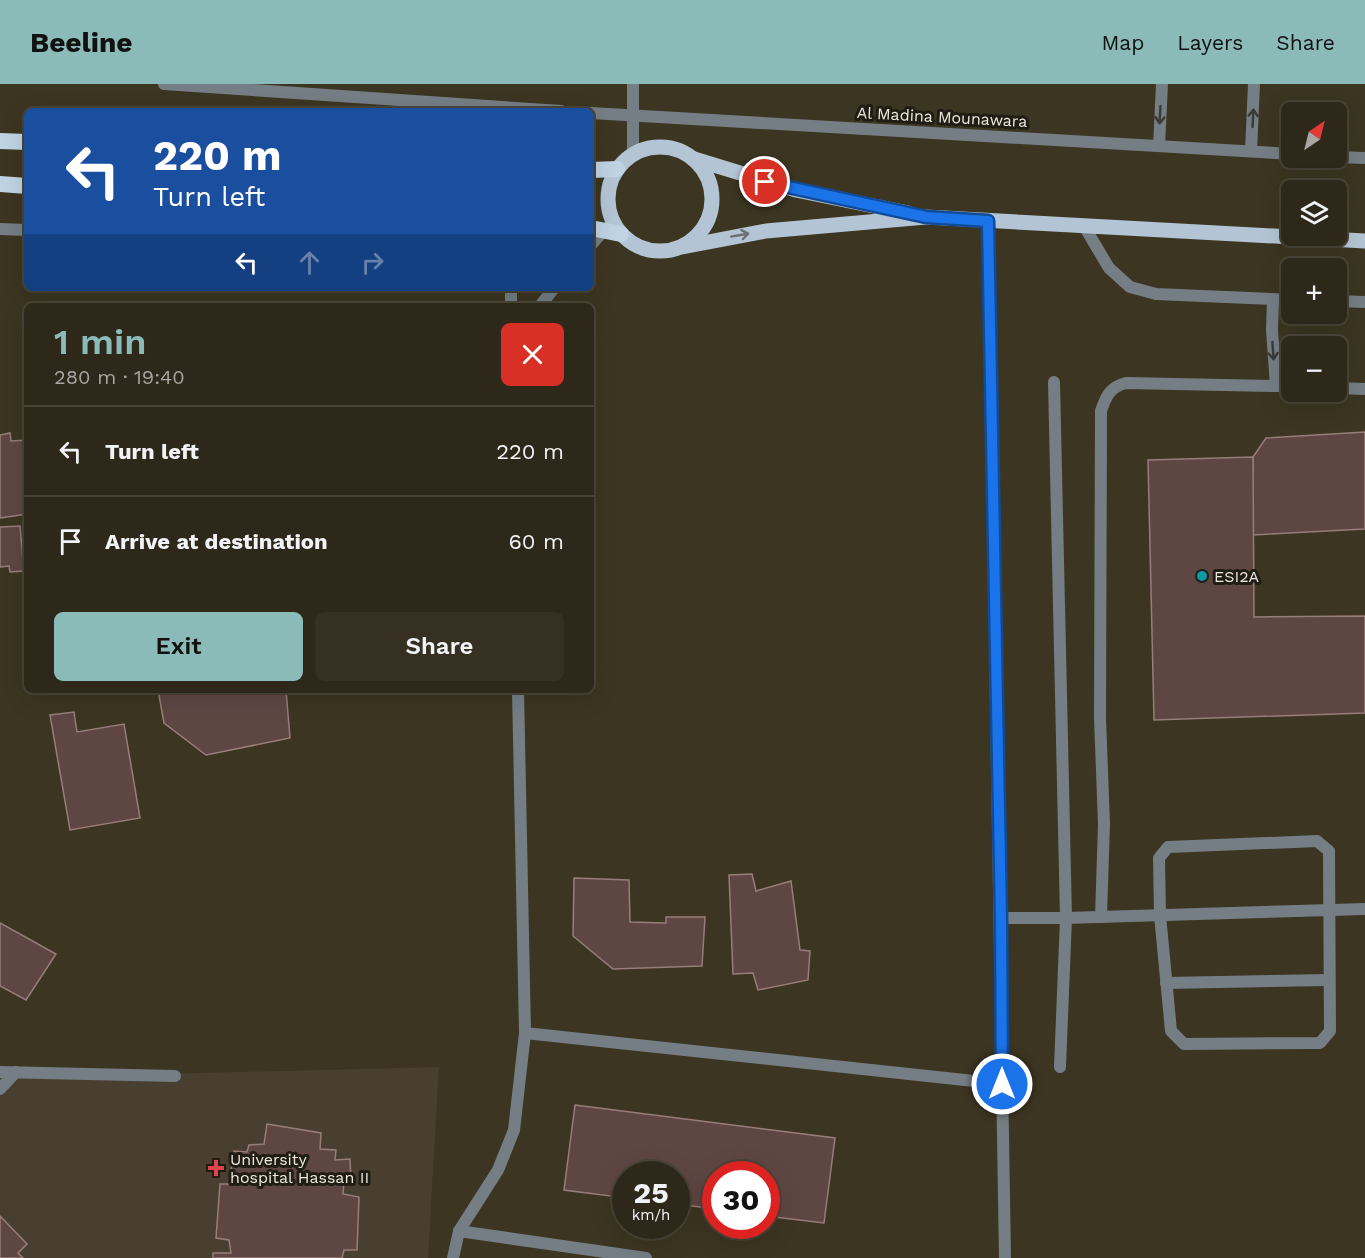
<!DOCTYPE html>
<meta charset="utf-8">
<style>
body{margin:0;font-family:"Work Sans",sans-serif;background:#353022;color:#f1f3f6;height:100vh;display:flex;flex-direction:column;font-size:22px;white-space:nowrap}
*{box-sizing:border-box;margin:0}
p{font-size:20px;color:#a7a6a2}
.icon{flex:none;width:33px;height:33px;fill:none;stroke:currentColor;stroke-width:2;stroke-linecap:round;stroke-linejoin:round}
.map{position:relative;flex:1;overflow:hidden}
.side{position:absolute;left:24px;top:219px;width:570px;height:390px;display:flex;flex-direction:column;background:#2d2819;border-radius:9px;box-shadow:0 6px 24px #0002,0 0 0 2px #484438}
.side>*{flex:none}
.hud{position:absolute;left:24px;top:24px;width:570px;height:183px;border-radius:9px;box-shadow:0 6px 24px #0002,0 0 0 2px #484438;background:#1a4fa0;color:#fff;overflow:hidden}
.needle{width:39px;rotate:35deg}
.controls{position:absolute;left:1281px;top:18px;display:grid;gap:12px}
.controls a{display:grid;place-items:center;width:66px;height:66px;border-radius:9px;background:#2d2819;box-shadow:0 6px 24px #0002,0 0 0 2px #484438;font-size:30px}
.speed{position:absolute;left:612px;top:1077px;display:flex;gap:12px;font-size:30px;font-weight:700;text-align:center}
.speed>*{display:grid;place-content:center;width:78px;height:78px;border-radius:50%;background:#2d2819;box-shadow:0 6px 24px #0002,0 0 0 2px #484438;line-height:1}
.speed small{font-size:15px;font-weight:400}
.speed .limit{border:9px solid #d22;background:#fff;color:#111}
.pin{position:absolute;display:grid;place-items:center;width:51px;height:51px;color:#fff;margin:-26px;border:3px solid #fff;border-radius:50%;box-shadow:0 2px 6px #0007}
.me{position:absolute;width:66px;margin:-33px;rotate:0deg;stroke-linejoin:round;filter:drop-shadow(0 0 4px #0008)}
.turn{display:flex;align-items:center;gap:21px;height:126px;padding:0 30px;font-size:27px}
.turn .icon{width:78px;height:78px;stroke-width:2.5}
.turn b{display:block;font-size:42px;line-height:51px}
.lanes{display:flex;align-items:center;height:57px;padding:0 30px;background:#0003;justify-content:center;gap:30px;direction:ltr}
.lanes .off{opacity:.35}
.round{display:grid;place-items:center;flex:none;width:63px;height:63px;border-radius:9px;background:#353022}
.headline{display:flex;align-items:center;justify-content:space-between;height:102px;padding:0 30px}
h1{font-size:36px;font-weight:600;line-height:45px;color:#8bbbb9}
.button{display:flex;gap:12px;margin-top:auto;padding:12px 30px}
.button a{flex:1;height:69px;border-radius:9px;background:#8bbbb9;color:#111;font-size:24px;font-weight:600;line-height:69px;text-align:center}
.button a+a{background:#353022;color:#f1f3f6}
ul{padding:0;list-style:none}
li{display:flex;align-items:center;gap:18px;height:90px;padding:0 30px;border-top:2px solid #484438}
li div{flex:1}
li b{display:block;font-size:22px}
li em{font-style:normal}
header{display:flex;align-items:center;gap:36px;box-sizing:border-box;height:84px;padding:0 30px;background:#8bbbb9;color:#111}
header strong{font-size:28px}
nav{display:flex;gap:33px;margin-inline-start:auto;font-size:21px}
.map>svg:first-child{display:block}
.medical{fill:#493f30}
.building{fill:#5e4643;stroke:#987d7b;stroke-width:1.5}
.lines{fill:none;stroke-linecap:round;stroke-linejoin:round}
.service{stroke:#757e85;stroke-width:12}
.minor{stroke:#757e85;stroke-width:12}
.primary{stroke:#b3c5d4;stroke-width:15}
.trunk{stroke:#bfd3e4;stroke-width:16}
.oneway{stroke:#3a3a36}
.oneway2{stroke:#6a7174}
.route-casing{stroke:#114b97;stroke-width:15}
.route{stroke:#1a73e8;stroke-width:10}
.culture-dot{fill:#0f9aa8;stroke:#201d14;stroke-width:2}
.health-dot{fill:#e0444e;stroke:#201d14;stroke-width:2}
.labels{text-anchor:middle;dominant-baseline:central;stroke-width:6;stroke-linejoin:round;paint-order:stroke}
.street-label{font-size:16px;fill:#ede9dd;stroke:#201d14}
.poi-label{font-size:16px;fill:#ede9dd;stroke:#201d14;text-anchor:start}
</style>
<header>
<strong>Beeline</strong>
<nav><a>Map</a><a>Layers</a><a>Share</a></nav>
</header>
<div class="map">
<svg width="1365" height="1174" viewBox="0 0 1365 1174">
<rect width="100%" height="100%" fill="#3c3521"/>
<polygon class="medical" points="439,983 428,1174 0,1174 0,994"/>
<g class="building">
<polygon points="1365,348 1365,445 1253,451 1253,373 1266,354"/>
<polygon points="10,349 11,357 27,356 27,430 0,434 0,351"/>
<polygon points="1253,373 1254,533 1365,532 1365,629 1154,636 1148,376"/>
<polygon points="20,442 24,487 10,488 9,482 0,483 0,443"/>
<polygon points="158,606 286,606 290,654 206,671 164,639"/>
<polygon points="74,628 77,648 124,640 140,734 70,746 50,631"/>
<polygon points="752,790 756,807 791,797 800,866 810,867 808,896 758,906 753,889 733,890 729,791"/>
<polygon points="574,794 629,796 630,838 666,839 666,833 705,833 702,882 613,885 573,852"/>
<polygon points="0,839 56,870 26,916 0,902"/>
<polygon points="575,1021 835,1054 824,1139 766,1132 766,1090 716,1090 716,1125 676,1120 676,1090 626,1090 626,1114 564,1106"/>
<polygon points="267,1040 321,1049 320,1065 336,1066 335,1076 350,1075 351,1097 344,1098 343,1110 359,1113 357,1166 344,1166 342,1174 213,1174 213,1169 231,1169 229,1156 216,1154 220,1100 234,1100 236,1090 231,1087 234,1067 247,1068 249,1061 264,1060"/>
<polygon points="0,1132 27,1160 18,1169 23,1174 0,1174"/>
</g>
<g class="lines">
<g class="service">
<polyline points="1084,142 1109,184 1130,203 1156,210 1292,216"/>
<polyline points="0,145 27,146"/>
<polyline points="1273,215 1272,246 1276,302 1292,302"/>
<polyline points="1336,217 1365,218"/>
<polyline points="1054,298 1066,834 1060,983"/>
<polyline points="1336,304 1365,305"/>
<polygon points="1317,757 1329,767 1330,947 1320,959 1184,960 1171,947 1160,831 1159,774 1168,763"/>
<path d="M1101,833L1104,740L1100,634L1101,327C1106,312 1110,303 1126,299L1276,302"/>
<polyline points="1001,834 1066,834 1365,825"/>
<polyline points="1166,899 1329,896"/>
<polyline points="0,988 175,992"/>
<polyline points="0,1005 16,988"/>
<polyline points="459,1147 646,1174"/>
<polyline points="453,1174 459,1147 498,1086 514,1046 525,949"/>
</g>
<g class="minor">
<polyline points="164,0 561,27"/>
<polyline points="633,0 633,69"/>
<polyline points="591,29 1292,70"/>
<polyline points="1159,62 1162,0"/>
<polyline points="1251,67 1254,0"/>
<polyline points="1336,73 1365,74"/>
<polyline points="988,137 1005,1174"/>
<polyline points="591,161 604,146"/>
<polyline points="511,204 511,222"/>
<polyline points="540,222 554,204"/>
<polyline points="518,606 525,949 1002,1000"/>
</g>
<g class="primary">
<circle cx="660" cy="115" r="52"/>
<polyline points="694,75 796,106 908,129"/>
<polyline points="682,163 766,147 926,133 1365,157"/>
</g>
<g class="trunk">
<polyline points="0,57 27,58"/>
<polyline points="591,86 617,85"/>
<polyline points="0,100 27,102"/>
<polyline points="591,144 621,150"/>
</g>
</g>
<defs><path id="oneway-shaft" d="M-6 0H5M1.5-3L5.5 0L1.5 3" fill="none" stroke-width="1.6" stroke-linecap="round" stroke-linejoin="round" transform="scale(1.5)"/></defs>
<g class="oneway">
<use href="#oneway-shaft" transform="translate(1160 31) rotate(93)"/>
<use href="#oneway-shaft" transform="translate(1253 34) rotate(-87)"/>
<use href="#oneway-shaft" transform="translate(1273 267) rotate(86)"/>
</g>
<use class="oneway2" href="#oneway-shaft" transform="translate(740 151) rotate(-10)"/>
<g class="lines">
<g class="route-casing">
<polyline id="route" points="765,98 926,133 988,137 1001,834 1002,1000"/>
</g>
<use href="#route" class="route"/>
</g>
<circle class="culture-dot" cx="1202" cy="492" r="6"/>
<path class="health-dot" d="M213 1075h6v6h6v6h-6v6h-6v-6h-6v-6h6z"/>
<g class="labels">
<g class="street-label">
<text transform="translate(942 33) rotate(3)">Al Madina Mounawara</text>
</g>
<g class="poi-label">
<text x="1214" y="492">ESI2A</text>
<text x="230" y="1075">University<tspan x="230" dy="18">hospital Hassan II</tspan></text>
</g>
</g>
</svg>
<div class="controls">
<a><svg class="needle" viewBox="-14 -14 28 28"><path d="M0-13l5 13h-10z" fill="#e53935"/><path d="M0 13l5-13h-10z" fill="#a7a6a2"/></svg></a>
<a><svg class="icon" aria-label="layers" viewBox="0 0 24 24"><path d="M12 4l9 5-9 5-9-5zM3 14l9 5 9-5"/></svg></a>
<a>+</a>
<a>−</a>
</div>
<div class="speed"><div>25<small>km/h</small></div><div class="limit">30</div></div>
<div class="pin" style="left:765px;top:98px;background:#d93025"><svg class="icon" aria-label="arrive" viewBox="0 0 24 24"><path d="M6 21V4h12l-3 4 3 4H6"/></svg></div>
<svg class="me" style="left:1002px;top:1000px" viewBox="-20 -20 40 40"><circle r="17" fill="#1a73e8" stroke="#fff" stroke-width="3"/><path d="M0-11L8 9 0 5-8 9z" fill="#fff"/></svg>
<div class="hud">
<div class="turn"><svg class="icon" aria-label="left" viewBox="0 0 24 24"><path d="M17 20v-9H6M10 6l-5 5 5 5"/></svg><div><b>220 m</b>Turn left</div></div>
<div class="lanes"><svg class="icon" aria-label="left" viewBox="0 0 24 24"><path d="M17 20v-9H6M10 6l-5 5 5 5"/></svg><svg class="icon off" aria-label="ahead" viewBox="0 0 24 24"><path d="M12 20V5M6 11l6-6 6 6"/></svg><svg class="icon off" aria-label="right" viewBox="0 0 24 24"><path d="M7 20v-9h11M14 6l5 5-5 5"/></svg></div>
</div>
<section class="side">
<div class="headline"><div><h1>1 min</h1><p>280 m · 19:40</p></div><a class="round" style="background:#d93025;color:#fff"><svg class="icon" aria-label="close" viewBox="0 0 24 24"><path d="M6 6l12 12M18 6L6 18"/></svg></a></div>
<ul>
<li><svg class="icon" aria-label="left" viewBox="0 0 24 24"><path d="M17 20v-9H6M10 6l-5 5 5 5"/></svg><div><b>Turn left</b></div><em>220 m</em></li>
<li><svg class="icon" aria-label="arrive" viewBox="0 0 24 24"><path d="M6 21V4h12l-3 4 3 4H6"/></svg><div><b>Arrive at destination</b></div><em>60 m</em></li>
</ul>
<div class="button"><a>Exit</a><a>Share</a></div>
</section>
</div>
